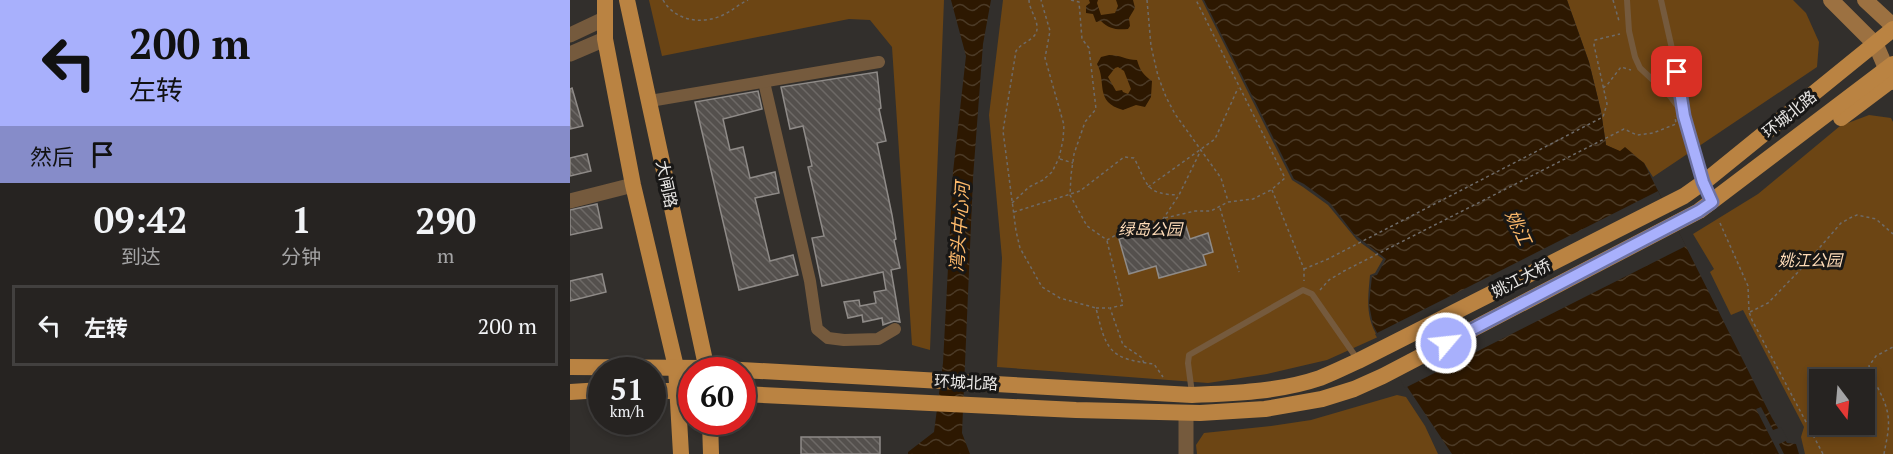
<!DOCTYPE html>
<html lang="zh">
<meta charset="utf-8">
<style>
body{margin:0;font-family:"PT Serif","Noto Sans SC",serif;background:#2e2b2a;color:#f1f3f6;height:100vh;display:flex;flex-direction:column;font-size:22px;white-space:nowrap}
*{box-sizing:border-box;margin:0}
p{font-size:20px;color:#a4a4a5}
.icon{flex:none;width:33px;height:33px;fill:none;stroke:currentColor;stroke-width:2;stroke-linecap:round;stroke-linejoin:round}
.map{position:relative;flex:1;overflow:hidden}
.sheet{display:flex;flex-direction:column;background:#262321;width:570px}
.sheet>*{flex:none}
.hud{background:#a8b0fc;color:#111;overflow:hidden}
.needle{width:39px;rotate:164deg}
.tools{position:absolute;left:1239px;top:369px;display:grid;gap:12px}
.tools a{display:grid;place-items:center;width:66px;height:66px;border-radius:0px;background:#262321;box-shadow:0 3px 9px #0003,0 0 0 2px #42403f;font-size:30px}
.speed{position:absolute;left:18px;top:357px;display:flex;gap:12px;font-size:30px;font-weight:700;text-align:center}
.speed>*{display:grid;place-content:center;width:78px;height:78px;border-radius:50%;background:#262321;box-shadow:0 3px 9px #0003,0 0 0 2px #42403f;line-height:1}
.speed small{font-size:15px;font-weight:400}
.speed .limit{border:9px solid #d22;background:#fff;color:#111}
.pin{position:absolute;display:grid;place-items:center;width:51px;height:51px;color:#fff;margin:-26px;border-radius:12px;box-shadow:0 3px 9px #0006}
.me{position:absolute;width:66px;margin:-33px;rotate:62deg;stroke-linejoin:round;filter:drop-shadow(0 0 4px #0008)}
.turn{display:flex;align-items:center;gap:21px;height:126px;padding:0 30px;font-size:27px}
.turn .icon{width:78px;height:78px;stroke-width:2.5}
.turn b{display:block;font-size:42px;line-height:51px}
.then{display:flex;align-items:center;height:57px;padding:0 30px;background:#0003;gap:12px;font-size:22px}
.eta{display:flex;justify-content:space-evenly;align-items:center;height:102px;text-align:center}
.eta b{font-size:36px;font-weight:600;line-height:42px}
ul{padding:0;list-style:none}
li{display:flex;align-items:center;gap:18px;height:81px;margin:0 12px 9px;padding:0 18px;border:3px solid #42403f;border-radius:0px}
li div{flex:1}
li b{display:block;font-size:22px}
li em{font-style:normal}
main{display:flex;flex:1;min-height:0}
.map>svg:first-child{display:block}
.park{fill:#6c4514;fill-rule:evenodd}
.water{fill:url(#water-waves);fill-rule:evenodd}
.pier{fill:#322f2c}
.building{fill:url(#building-back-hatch);stroke:#8f8b88;stroke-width:1.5}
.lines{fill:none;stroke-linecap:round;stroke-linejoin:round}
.path{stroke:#6e6b69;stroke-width:1.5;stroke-dasharray:3 3;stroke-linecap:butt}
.service{stroke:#755a3d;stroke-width:6}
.minor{stroke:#755a3d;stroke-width:12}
.tertiary{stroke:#755a3d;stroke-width:15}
.secondary{stroke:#9c7141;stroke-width:16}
.primary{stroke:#ba8342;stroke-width:16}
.route-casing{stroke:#6d72a4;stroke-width:15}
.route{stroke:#a8b0fc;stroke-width:10}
.labels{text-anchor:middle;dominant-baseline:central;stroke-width:6;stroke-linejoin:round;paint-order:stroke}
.street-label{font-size:16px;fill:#e8e6e4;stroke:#181716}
.park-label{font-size:16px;font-style:italic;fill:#fedbb7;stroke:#181716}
.water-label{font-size:18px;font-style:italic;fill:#fdb96a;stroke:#181716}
</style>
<main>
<section class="sheet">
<div class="hud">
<div class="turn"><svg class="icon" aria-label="left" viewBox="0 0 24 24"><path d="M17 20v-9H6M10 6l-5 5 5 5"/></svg><div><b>200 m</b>左转</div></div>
<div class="then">然后<svg class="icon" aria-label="arrive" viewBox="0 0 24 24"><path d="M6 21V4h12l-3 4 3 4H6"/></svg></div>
</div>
<div class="eta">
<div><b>09:42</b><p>到达</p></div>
<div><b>1</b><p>分钟</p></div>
<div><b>290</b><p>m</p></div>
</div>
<ul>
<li><svg class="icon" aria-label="left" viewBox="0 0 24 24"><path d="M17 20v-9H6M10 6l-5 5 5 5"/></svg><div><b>左转</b></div><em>200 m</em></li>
</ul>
</section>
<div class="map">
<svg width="1323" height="454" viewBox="0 0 1323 454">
<defs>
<pattern id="water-waves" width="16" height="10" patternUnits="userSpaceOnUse" patternTransform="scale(1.5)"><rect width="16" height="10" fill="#2d1801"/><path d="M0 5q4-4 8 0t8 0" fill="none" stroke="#4b3a26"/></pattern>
<pattern id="building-back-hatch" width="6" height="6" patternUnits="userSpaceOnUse" patternTransform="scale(1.5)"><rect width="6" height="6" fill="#54504d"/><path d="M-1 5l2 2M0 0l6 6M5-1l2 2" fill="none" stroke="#6d6966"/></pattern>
</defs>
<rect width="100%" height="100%" fill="#322f2c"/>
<g class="park">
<polygon points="79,0 374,0 360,350 342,345 322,47 300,20 279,19 92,56"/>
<path d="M433,0H632L722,180L733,187L758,205L787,240L813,259L805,273L800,275C798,297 795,317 808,337L757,360L697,374L638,383L427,367L432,258L419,115Z"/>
<polygon points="997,0 1223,0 1236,13 1249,42 1247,67 1083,177 1074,163 1036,145 1031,111 1019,62"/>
<path d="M1299,115L1321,118L1323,122V454H1235L1231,437L1234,427L1173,310L1161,315L1140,272L1144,269L1123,234L1188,194L1270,126ZM1250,380H1294V424H1250Z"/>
<polygon points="827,395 836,397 855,426 868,454 627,454 626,445 634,433 701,426 741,420"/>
</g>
<g class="water">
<polygon points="381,0 421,0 413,44 403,178 392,433 400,454 338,454 338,452 364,432 373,363 383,172 396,56"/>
<path d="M519,0H528L527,3L531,15L545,13L548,6L546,0H563L565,8L559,18L560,26L558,29C546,30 539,29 531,21L526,22L523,14L516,13V6L520,3Z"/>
<polygon points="634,0 997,0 1019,62 1031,111 1036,145 1050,151 1055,147 1074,163 1202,418 1217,443 1226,444 1229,454 882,454 830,376 803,325 799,304 802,276 807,275 816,259 784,234 760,203 734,184 724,179"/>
<path d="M539,55C551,55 556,60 567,60C570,70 573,75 582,81L581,97L575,107L566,105L553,110C524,102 537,82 527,64L531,57ZM548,67L554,71L561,89L558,94L553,92L552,90L546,91L538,77L545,68Z"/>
</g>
<g class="pier">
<polygon points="1088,191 1116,246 835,388 805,334"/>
<polygon points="1191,407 1203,430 1211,427 1218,440 1209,444 1214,454 1209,454 1186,409"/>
</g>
<g class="building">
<polygon points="307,72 311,108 309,109 316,141 307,143 322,215 326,239 324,240 330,268 321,270 330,322 324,321 313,325 312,318 293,322 292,315 278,318 274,302 289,300 290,306 306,303 304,292 316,290 313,272 252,286 242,238 254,236 238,167 242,166 233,126 220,129 211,87"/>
<polygon points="2,88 13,126 0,129 0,89"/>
<polygon points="188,91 192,109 153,119 160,150 173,147 180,178 205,172 209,193 185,198 200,261 223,255 228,275 169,290 125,102"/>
<polygon points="17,154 21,171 0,176 0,158"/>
<polygon points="27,204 32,228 0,235 0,210"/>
<polygon points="614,220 620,239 638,233 643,252 633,255 636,265 589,278 586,266 559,274 549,239"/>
<polygon points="32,274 36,292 0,301 0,281"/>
<rect x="231" y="437" width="79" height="17"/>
</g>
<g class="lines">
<g class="path">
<path d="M93,0C105,21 132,25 153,15C162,11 169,4 178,0"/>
<path d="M459,0C459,12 475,27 462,38C456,43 451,44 446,51L433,131L446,231L450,248L472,287L490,298L526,308C536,350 539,359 584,364L593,377"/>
<polyline points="501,0 509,2 512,39 519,48 526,109 515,122 504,154 501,175 500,195 517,226 537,240 560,227 593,219 609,195 631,150"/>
<polyline points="577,0 581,46 588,76 596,97 605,114 651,178 658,201"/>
<polyline points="1043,0 1049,21"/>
<polyline points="1033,88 1037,85 1051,67 1061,70"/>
<polyline points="490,159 503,163"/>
<polyline points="578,187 645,139 668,88"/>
<polyline points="702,190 734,269 734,281"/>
<polyline points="442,203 459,187 473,180 482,172 489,158 493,140 494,125 475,58 480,31 471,0"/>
<polyline points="650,208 669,272"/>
<path d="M444,212L510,191L554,157L564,158C578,184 574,194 608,195"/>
<polyline points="595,218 625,211 641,211 658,202 683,199 701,190 715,178 626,0"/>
<polyline points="1150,223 1178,286 1179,312 1182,320 1253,454"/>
<polyline points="537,241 553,305 540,308 553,345 571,357 574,363"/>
<polyline points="734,269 758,259 1033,117 1037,104 1024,45 1025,40 1050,34"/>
<polyline points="750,290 759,280 774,271 1054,129 1067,135 1083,133 1106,124 1105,116"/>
<polyline points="526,308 539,308"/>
<polyline points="1180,312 1198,303 1231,269 1271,223 1282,217 1287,215 1306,219 1323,234"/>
<path d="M1314,454C1316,442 1320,428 1318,416C1316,398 1303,383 1299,366L1306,356L1323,347"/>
</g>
<g class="service">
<polyline points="1057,0 1059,31 1065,57 1070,68 1100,96 1114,115"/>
<polyline points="1091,0 1112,93 1114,116 1133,182 1141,199"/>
<polyline points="622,393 618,363 619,355 733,290 742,294 788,360"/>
</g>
<g class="minor">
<polyline points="194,82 240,281 247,329 258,338 274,340 308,339 325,329"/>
<polyline points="80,101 309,62"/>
</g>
<g class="tertiary">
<polyline points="0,35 34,19"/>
<polyline points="0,54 35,39"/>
<polyline points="0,201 63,185"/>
<polyline points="616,413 616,454"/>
</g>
<g class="secondary">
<polyline points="1261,0 1306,45 1322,82"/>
<polyline points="1295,0 1323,26"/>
</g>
<g class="primary">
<polyline points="35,0 35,39 63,185 106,367 111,454"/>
<polyline points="57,0 137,370"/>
<polyline points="1271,118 1323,79"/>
<path d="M0,367L136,368L622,395C665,393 709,392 750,378C763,373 775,367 788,361L1114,196L1138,179L1323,29"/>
<polyline points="82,391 122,391"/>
<polyline points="0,392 32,390"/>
<polyline points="172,394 506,410 630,413 695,409 752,399 784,389 813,376 1129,211 1323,64"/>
<polyline points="140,422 141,454"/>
</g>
</g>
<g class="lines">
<g class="route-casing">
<polyline id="route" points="876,343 1129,211 1142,202 1133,182 1114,116 1107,72"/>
</g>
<use href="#route" class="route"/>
</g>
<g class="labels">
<g class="street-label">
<text transform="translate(1219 114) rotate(-39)">环城北路</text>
<text transform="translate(97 184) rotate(78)">大闸路</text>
<text transform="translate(951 278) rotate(-27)">姚江大桥</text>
<text transform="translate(396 382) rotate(3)">环城北路</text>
</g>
<g class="park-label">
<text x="580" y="229">绿岛公园</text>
<text x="1240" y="260">姚江公园</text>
</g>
<g class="water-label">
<text transform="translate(389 227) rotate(-86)">湾头中心河</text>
<text transform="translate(949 227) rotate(65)">姚江</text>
</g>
</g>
</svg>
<div class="tools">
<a><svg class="needle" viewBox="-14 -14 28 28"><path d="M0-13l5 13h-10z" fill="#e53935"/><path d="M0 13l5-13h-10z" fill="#a4a4a5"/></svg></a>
</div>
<div class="speed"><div>51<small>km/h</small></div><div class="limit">60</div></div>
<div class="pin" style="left:1107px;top:72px;background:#d93025"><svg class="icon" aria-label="arrive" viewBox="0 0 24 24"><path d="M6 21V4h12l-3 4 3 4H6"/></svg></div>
<svg class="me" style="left:876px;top:343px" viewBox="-20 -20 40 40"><circle r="17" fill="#a8b0fc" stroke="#fff" stroke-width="3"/><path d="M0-11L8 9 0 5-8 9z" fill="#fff"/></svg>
</div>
</main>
